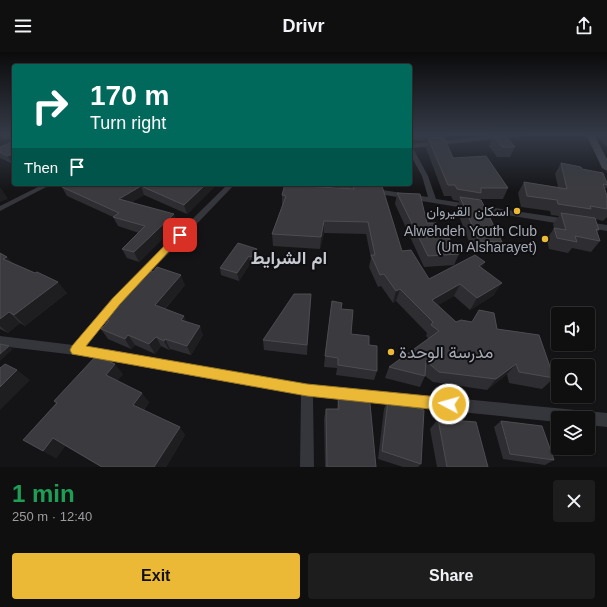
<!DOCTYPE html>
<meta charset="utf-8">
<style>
body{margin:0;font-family:Arial,Vazirmatn,sans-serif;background:#1d1d1e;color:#f1f3f6;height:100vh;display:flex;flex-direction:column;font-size:15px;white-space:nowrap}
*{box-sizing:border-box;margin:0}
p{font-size:13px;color:#9b9c9f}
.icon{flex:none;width:22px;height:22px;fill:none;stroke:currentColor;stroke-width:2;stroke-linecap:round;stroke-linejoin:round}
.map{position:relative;height:415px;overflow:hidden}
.details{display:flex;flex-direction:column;background:#0f0f10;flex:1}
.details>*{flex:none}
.top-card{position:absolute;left:12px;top:12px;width:400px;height:122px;border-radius:4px;box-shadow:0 1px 3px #0004,0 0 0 1px #2f2f30;background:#00695c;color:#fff;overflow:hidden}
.buttons{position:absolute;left:551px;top:255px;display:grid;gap:8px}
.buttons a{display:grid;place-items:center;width:44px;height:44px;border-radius:4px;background:#0f0f10;box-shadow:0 1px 3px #0004,0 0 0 1px #2f2f30;font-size:20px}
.pin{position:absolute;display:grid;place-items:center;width:34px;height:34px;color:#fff;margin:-17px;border-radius:8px;box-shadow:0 2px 6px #0006}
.me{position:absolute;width:44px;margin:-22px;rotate:276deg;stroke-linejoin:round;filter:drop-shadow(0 0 3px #0008)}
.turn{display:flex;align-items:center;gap:14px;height:84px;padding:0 12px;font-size:18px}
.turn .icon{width:52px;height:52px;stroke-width:2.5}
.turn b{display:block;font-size:28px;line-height:34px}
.then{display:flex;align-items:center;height:38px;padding:0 12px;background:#0003;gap:8px;font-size:15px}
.round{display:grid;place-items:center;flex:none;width:42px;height:42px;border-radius:4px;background:#1d1d1e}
.overview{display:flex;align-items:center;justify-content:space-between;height:68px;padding:0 12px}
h1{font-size:24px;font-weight:700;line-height:30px;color:#1e9e55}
.button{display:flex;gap:8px;margin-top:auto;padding:8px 12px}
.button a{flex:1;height:46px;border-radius:4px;background:#ecb937;color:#111;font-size:16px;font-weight:700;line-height:46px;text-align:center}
.button a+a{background:#1d1d1e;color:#f1f3f6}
header{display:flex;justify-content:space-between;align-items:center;height:52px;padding:0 12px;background:#0f0f10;font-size:18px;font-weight:700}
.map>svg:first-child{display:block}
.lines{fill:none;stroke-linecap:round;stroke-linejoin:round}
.street{fill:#35363b;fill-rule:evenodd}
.secondary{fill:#44454b;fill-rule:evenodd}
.wall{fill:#2e2d31}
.shaded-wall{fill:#1e1e20}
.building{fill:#3b3b3f;stroke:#4c4c52}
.route{fill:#ecb937;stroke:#997824}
.poi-dot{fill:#ecb937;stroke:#0f0f11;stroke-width:1.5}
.labels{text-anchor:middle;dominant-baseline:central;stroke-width:4;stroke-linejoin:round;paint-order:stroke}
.poi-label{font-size:14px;fill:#a6aab6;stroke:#0f0f11;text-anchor:end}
.near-poi-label{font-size:17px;fill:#a6aab6;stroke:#0f0f11;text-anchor:start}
.district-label{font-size:18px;font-weight:bold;fill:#c7cad2;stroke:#0f0f11}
</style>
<header><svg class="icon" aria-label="menu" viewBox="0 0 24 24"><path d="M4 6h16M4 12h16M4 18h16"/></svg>Drivr<svg class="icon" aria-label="share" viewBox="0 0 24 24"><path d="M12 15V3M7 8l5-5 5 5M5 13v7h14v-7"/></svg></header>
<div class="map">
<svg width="607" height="415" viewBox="0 0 607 415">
<rect width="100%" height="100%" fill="#141416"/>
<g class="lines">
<g class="street">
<polygon points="507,82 524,82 521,84 413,96 428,124 436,147 568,167 572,170 571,172 568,173 330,134 327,132 343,132 428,145 422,124 410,102 410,92"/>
<polygon points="44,132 52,132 0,159 0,154"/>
<polygon points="228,132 235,132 120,252 86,295 307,332 607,361 607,375 588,373 588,366 558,366 558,370 313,345 314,415 300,415 301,343 76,303 0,294 0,284 73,293 112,246"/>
<polygon points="587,170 607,173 607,179 584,175 583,173 584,171"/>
</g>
<polygon class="secondary" points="586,82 594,82 607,107 607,119 602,116"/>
</g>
<g class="wall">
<polygon points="0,82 14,82 14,88 2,86 0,83"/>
<polygon points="412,82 462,82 439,84 438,85 453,106 508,136 503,147 479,147 478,148 502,190 495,201 473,200 456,156 459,149 453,148 451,144 444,144 426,96 428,89 423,89 411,87"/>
<polygon points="596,82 607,82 607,96"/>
<polygon points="493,84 515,95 510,105 497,105 489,94"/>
<polygon points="14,89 14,112 13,112 0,106 0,95"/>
<polygon points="561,111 582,117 607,131 607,135 605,137 607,144 607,165 603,169 595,167 599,178 597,180 600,189 591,200 572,196 568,201 549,197 547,187 554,176 553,172 559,164 551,163 550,159 521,155 518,141 524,130 558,135 555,122"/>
<polygon points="67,132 217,132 187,162 144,143 132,150 178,171 139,210 127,206 122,197 139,181 118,174 113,165 67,144 62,135"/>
<polygon points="352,132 369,132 402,199 429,227 482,216 494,243 470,258 454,244 438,253 456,270 497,277 554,326 542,337 509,331 507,322 487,338 433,330 425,324 420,335 385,326 389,315 429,287 426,284 427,281 396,249 393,251 381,234 378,235 369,215 371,206 366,182 324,181 320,197 273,194 272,182 282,154 282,143 306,134 351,137"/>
<polygon points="397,141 427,171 445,186 459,202 454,213 424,215 395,152"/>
<polygon points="257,197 258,204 253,213 250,212 239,229 221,223 220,216"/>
<polygon points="0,201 7,205 12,211 67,241 25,274 20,271 8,281 0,277"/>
<polygon points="185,233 165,257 187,270 203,283 191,303 170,297 169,298 161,294 155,302 135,293 131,297 108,287 101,277 105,273 101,266"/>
<polygon points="311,242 307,303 264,298 263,288"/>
<polygon points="341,257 351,282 369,293 377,319 374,328 336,323 337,316 324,315 325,304"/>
<polygon points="123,322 117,329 149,350 144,358 185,383 166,415 101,415 65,394 56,406 23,388 56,351 54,349"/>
<polygon points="356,340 376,415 325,415 324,367 326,357 337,357 338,346 354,346"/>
<polygon points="388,348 421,412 418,415 403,415 378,407 384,357"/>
<polygon points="438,367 488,415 437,415 430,377"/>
<polygon points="501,369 554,408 545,413 503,407 494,375"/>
</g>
<g class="shaded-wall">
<polygon points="425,82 439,82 438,88 428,86 428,89 423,89"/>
<polygon points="444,82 462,82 443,84"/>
<polygon points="14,101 14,112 13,112 7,104"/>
<polygon points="206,132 217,132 187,162 184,153"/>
<polygon points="141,134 144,143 123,156 119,147"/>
<polygon points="0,136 1,136 8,147 0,150"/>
<polygon points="174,162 178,171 139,210 134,200"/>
<polygon points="324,169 324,181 320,197 321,185"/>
<polygon points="257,197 258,204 253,213 251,205"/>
<polygon points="249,204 250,212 239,229 237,221"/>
<polygon points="7,205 16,216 3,207"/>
<polygon points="485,210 479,222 479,214"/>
<polygon points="181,223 185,233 160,262 155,253"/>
<polygon points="58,230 67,241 25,274 14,263"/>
<polygon points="502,231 494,243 470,258 477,246"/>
<polygon points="460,232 454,244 427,259 432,248"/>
<polygon points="400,237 396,249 393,251 396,239"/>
<polygon points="311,242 311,253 307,303 307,293"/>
<polygon points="9,260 20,271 8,281 0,274 0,267"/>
<polygon points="184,264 188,274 181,268"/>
<polygon points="200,274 203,283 191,303 187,294"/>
<polygon points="128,283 135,293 131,297 125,287"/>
<polygon points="156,285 161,294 155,302 149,292"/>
<polygon points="165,287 170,297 169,298 164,289"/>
<polygon points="9,294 13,297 0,309 0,302"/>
<polygon points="115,312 123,322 114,333 106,323"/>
<polygon points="516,312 507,322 487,338 496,327"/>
<polygon points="17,318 30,328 0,358 0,335"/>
<polygon points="142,341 149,350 141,361 133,353"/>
<polygon points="180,375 185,383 166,415 154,415"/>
<polygon points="53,386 65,394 56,406 43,399"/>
</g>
<g class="building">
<polygon points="493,84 506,84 515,95 502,95"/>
<polygon points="444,85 453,106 486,104 508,136 481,136 481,141 457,137 455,133 448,133 428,86"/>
<polygon points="14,89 14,101 7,104 0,100 0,95"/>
<polygon points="561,111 581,115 582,117 603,121 607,131 607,133 603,132 607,144 607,157 590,154 591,157 558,152 557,148 527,144 524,130 567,137"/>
<polygon points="67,132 206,132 184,153 141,134 119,147 174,162 134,200 122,197 145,174 113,165 119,161 62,135"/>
<polygon points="285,132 304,132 303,134 354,137 352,132 369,132 382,134 402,199 411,198 429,227 475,203 485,210 479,214 502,231 477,246 460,232 432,248 456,270 461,268 472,270 479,258 494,261 497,277 539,283 554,326 519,320 516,312 496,327 439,320 426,309 425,324 389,315 439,279 431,273 433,270 400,237 396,239 384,222 380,223 371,203 375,203 368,170 324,169 321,185 272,182 286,144 282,143"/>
<polygon points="397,141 420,142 427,171 436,171 445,186 449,186 459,202 428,204"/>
<polygon points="460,145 481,148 502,190 479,189"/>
<polygon points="561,161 595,166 599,178 596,177 600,189 575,184 577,190 557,186 554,176 566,178"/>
<polygon points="238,191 257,197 251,205 249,204 237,221 220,216"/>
<polygon points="0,201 7,205 3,207 35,221 37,220 58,230 14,263 9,260 0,267"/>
<polygon points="157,215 181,223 155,253 184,264 181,268 200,274 187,294 165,287 164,289 156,285 149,292 128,283 125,287 101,277 109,269 101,266 148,218 153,220"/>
<polygon points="294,242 311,242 307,293 263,288"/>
<polygon points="332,249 342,251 341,257 353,258 351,282 369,284 369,293 377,294 377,319 338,313 338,306 325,304"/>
<polygon points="0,292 9,294 0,302"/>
<polygon points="96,304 115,312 106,323 142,341 133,353 180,375 154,415 102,415 53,386 43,399 23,388 57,351 54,349"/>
<polygon points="5,312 17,318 0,335 0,316"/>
<polygon points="356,340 369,341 376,415 327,415 326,357 339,357 338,346 356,346"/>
<polygon points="388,348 424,358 421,412 382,399"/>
<polygon points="438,367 476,370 488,415 447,415"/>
<polygon points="501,369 542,374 554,408 510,402"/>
</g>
<linearGradient id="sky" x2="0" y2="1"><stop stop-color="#0b0b0c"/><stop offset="0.59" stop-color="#343a47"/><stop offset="1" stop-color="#343a47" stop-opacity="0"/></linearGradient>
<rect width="607" height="140" fill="url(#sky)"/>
<polygon class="route" points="177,181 183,181 184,183 120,252 86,294 307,332 449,346 454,348 455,352 454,357 449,359 307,344 72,302 70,298 72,294 113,246"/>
<g class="poi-dot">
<circle cx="517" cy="159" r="4"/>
<circle cx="545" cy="187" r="4"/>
<circle cx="391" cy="300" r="4"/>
</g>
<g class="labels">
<g class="poi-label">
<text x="509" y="159">اسكان القيروان</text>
<text x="537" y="179">Alwehdeh Youth Club<tspan x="537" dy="16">(Um Alsharayet)</tspan></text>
</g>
<g class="near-poi-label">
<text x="399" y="300">مدرسة الوحدة</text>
</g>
<g class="district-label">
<text x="289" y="206">ام الشرايط</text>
</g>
</g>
</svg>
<div class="buttons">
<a><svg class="icon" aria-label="sound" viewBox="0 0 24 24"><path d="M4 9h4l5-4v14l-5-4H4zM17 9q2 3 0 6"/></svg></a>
<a><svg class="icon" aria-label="search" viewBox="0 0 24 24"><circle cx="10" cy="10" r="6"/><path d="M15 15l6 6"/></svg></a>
<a><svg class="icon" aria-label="layers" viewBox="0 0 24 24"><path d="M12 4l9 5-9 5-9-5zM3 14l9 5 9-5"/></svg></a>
</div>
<div class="pin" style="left:180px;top:183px;background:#d93025"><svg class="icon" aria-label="arrive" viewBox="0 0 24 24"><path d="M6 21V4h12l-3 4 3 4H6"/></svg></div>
<svg class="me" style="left:449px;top:352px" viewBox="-20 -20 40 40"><circle r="17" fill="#ecb937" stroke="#fff" stroke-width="3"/><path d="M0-11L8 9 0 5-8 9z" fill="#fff"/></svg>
<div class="top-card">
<div class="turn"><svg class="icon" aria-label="right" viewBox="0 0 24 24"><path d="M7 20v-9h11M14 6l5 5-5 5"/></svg><div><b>170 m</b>Turn right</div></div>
<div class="then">Then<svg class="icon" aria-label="arrive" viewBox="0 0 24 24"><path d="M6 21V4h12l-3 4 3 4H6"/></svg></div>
</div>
</div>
<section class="details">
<div class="overview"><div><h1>1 min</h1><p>250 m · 12:40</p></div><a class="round"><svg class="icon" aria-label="close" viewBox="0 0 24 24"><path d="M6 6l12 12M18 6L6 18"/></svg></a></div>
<div class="button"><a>Exit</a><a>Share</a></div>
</section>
